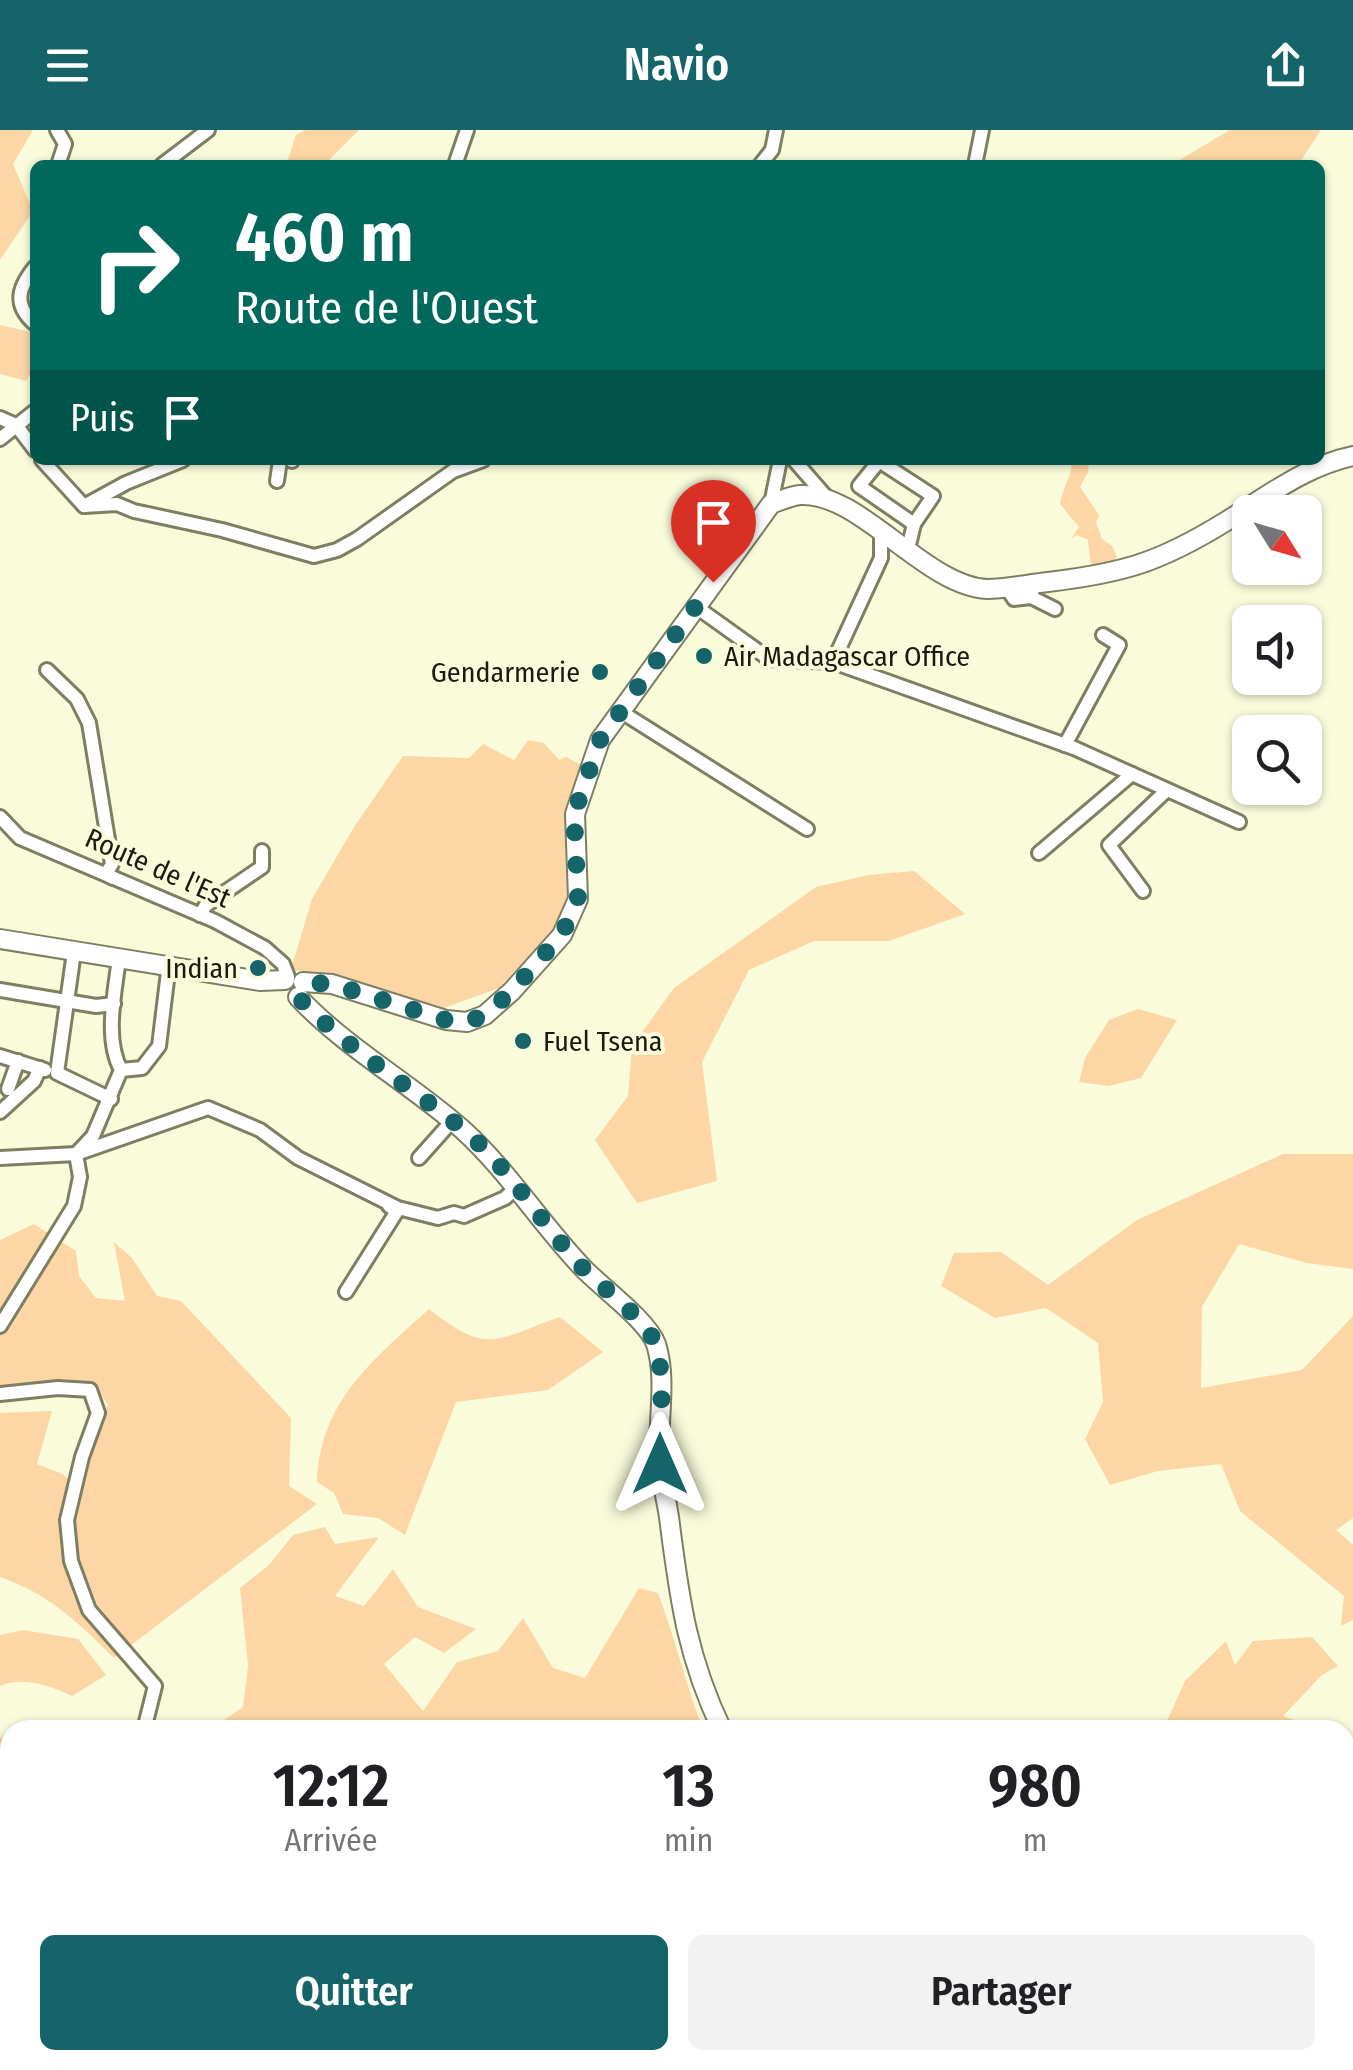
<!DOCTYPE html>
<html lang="fr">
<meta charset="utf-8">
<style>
body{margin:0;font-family:"Fira Sans Condensed",sans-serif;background:#f2f2f2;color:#202124;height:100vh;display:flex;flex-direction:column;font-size:38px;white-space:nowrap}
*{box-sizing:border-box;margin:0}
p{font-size:32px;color:#757577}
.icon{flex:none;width:55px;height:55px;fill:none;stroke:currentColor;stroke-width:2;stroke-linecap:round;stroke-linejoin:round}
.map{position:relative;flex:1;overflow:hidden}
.side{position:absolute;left:0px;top:1590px;width:1355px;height:350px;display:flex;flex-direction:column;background:#fff;border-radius:30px 30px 0 0;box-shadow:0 2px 8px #0004}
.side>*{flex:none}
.top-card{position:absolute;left:30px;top:30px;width:1295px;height:305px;border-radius:15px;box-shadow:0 2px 8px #0004;background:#00695c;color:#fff;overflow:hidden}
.needle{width:65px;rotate:127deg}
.fabs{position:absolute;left:1232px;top:365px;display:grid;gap:20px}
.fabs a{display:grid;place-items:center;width:90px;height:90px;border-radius:15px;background:#fff;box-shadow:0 2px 8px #0004;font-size:50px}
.pin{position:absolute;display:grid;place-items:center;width:85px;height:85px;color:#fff;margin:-102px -42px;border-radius:50% 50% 50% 0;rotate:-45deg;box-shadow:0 0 10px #0007}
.pin .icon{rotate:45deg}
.me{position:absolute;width:110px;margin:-55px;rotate:0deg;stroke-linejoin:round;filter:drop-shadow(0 0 8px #0008)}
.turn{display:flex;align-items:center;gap:35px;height:210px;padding:0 40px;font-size:45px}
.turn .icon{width:130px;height:130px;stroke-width:2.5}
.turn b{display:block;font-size:70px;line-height:85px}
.then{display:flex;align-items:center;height:95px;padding:0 40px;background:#0003;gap:20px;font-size:38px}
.eta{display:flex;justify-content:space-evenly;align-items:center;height:170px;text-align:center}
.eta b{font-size:60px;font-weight:600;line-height:70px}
.cta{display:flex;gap:20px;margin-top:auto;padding:20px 40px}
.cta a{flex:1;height:115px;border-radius:15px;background:#156469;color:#fff;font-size:40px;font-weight:600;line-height:115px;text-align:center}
.cta a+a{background:#f2f2f2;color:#202124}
header{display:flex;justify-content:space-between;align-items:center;height:130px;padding:0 40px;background:#156469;color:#fff;font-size:45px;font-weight:600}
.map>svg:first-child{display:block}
.green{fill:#fcd6a4}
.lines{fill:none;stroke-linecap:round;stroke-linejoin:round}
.minor-casing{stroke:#7e7f62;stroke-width:18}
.major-casing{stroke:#7e7f62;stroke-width:22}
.minor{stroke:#fff;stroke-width:12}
.major{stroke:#fff;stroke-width:18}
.route{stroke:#156469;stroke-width:18;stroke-dasharray:0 32.4}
.poi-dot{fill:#156469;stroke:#f9fbdb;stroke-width:4}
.labels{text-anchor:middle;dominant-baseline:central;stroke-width:8;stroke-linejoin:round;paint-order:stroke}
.poi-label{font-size:28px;fill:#1a1b0f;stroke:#f9fbdb;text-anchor:start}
.street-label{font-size:28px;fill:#1a1b0f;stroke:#f9fbdb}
</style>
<header><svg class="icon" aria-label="menu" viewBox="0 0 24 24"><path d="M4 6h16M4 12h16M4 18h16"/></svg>Navio<svg class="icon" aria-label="share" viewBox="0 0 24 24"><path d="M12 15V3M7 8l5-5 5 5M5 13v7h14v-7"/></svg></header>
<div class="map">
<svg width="1353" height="1940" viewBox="0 0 1353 1940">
<rect width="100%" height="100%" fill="#f9fbdb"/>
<g class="green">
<polygon points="0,0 33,0 13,34 33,81 0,130"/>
<polygon points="305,0 359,0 324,35 286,35 296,5"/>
<polygon points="1230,0 1321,0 1298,35 1171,35"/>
<polygon points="0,195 35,203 35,236 26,251 0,244"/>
<path d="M1076,330H1089L1088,342L1080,357L1099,385L1096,392L1102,409L1112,416L1117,427L1107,441L1091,436L1088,410L1077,405L1071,409L1079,397L1060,374C1062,359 1071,349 1072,332Z"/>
<path d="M528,610L544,613L559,630L566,627L587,638C560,693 565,725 568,784L499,858L444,878L291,839L312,769L354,697L403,626L469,628L483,614L514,630Z"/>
<polygon points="914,741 965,784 889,811 814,811 749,840 702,932 717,1051 637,1073 595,1010 628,966 632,916 674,858 816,757 869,745"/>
<polygon points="1138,879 1177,890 1141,948 1109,956 1079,952 1085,928 1109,890"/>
<polygon points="1283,1024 1353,1024 1353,1139 1307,1133 1239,1114 1202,1177 1201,1258 1302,1240 1353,1186 1353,1388 1336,1400 1353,1415 1353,1490 1341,1496 1344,1466 1240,1381 1221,1334 1158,1341 1110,1355 1085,1309 1103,1272 1098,1213 1046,1178 995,1188 941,1156 954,1123 1001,1122 1048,1155 1137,1090"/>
<path d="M34,1094L76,1121L79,1146L96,1168L125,1171L114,1112L132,1128L157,1166L181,1171L291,1288L289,1356L317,1374L114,1528C79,1493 48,1463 0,1447V1283L52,1281L37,1334L63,1344L79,1361L108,1274L91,1254L0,1259V1110Z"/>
<path d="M429,1179C489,1226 494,1210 560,1187L603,1222L548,1260L456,1272L405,1405L378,1388L343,1384L334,1363L317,1352C320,1271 373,1230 429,1179Z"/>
<path d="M325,1397L335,1414L379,1407L335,1466L364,1476L393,1439L418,1477L476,1499L444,1523L415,1507L384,1534L423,1581L457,1532L498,1521L523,1488L553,1538L585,1548L639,1458L658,1463C675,1508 686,1555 703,1600H216L220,1593L243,1577L248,1536L240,1458L269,1435L293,1405Z"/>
<path d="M23,1500L78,1509L106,1545L72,1566C51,1556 22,1546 0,1556V1505Z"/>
<polygon points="1312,1507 1338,1536 1322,1545 1283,1586 1320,1600 1174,1600 1167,1591 1185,1551 1226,1511 1235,1535 1253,1511"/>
<polygon points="0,1607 10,1610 10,1729 0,1712"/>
<polygon points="178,1930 932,1930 943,1940 669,1940 661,1934 642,1940 184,1940"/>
<polygon points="991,1930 1232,1930 1251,1940 998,1940"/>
</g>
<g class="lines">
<g class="minor-casing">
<g id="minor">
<polyline points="57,0 65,14 58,35"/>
<polyline points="162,35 208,0"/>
<polyline points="455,35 467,0"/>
<polyline points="760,35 772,20 776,0"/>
<polyline points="975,35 982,0"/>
<path d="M35,137C18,158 13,175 35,194"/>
<polyline points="0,288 16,295 35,320"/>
<polyline points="0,309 35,281"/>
<polyline points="42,330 84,376 126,353 183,330"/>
<polyline points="291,330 292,331"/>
<polyline points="794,330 828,369"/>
<polyline points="880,330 859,356 914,394 908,419"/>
<polyline points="879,331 933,366 914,394"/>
<polyline points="277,351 280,330"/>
<polyline points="771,374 780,330"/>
<polyline points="84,376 117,374 134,381 222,400 314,426 337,420 357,409 453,341 483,330"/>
<polyline points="1006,457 1014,469 1031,467 1034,454"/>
<polyline points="1031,467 1055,479"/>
<polyline points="695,476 769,529 833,532 1074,618 1239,692"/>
<polyline points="833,532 881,428 881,403"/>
<polyline points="47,540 77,569 89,593 112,734 106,744 113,748"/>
<polyline points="620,581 807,699"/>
<polyline points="1065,615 1119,515 1103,505"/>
<polyline points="0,687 20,708 215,791 265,818 283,834 288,847"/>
<polyline points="1039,723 1132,644"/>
<polyline points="1143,761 1109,715 1167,660"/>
<polyline points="200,785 206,775 262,737 262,721"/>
<polyline points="74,822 57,943 111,969"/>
<polyline points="0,860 96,876 114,874"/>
<polyline points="0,926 45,940"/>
<polyline points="121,940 142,938 159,916 169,834"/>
<polyline points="8,959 18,931"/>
<polyline points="0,982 34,951 40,938"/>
<polyline points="0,1028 76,1024 208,978 260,1000 298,1028 398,1078 438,1088 454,1083 464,1086 505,1068 516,1058"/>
<polyline points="419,1028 452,991"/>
<polyline points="346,1162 397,1081 389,1076"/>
<path d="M0,1196L74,1076L80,1047L76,1024L93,1006L121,940C104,909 115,862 119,828"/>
<polyline points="0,1264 58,1258 90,1260 98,1283 82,1327 67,1390 71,1431 89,1480 155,1556 144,1600"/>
<polyline points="158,1940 159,1930"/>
</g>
</g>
<g class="major-casing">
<g id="major">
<polyline points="0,809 260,851 285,850"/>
<path d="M303,852L332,854L446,890L467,892L485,885L512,861L562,805L578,769L575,684L600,610L771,374C780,371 790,366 800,365C859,361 925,456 987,459C1007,459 1028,454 1048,452C1124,443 1160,432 1225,392C1266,367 1305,336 1353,326"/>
<path d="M298,867C347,919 410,953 463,1000C508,1041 541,1094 583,1138C601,1157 648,1191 656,1214C668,1252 656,1297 660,1335C662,1355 668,1375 670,1395C680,1473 688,1529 722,1600"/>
<polyline points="958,1930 969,1940"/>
</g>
</g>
<use href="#minor" class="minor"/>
<use href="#major" class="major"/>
</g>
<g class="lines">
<path class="route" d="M660,1334C660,1304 666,1237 654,1211C644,1188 600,1156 580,1135C539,1090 507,1034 459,996C405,953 345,917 298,867L321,853L332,854L446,890L467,892L485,885L512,861L562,804L578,770L574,684L600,610L713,452"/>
</g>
<g class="poi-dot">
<circle cx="704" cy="526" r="10"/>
<circle cx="600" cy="542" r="10"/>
<circle cx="258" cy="838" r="10"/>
<circle cx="523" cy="911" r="10"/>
</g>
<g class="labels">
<g class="poi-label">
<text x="724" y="526">Air Madagascar Office</text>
<text x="580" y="542" text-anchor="end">Gendarmerie</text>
<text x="238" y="838" text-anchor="end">Indian</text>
<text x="543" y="911">Fuel Tsena</text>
</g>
<g class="street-label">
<text transform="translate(158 738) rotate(24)">Route de l'Est</text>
</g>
</g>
</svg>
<div class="fabs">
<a><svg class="needle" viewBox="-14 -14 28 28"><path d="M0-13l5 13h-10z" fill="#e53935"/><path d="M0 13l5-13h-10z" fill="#757577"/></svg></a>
<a><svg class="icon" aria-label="sound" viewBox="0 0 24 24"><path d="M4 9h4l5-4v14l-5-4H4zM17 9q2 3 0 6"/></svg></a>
<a><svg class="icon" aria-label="search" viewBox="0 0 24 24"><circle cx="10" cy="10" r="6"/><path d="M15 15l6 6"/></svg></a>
</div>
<div class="pin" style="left:713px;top:452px;background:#d93025"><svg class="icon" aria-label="arrive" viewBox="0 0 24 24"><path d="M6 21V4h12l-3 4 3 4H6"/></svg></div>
<svg class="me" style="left:660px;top:1334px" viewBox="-20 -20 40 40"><path d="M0-17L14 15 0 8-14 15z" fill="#156469" stroke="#fff" stroke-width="4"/></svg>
<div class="top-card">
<div class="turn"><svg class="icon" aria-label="right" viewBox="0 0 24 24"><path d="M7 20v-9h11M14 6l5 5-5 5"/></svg><div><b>460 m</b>Route de l'Ouest</div></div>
<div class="then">Puis<svg class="icon" aria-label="arrive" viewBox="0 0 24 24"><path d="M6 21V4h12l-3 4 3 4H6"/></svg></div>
</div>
<section class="side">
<div class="eta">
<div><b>12:12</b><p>Arrivée</p></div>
<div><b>13</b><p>min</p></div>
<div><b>980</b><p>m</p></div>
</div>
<div class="cta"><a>Quitter</a><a>Partager</a></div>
</section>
</div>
